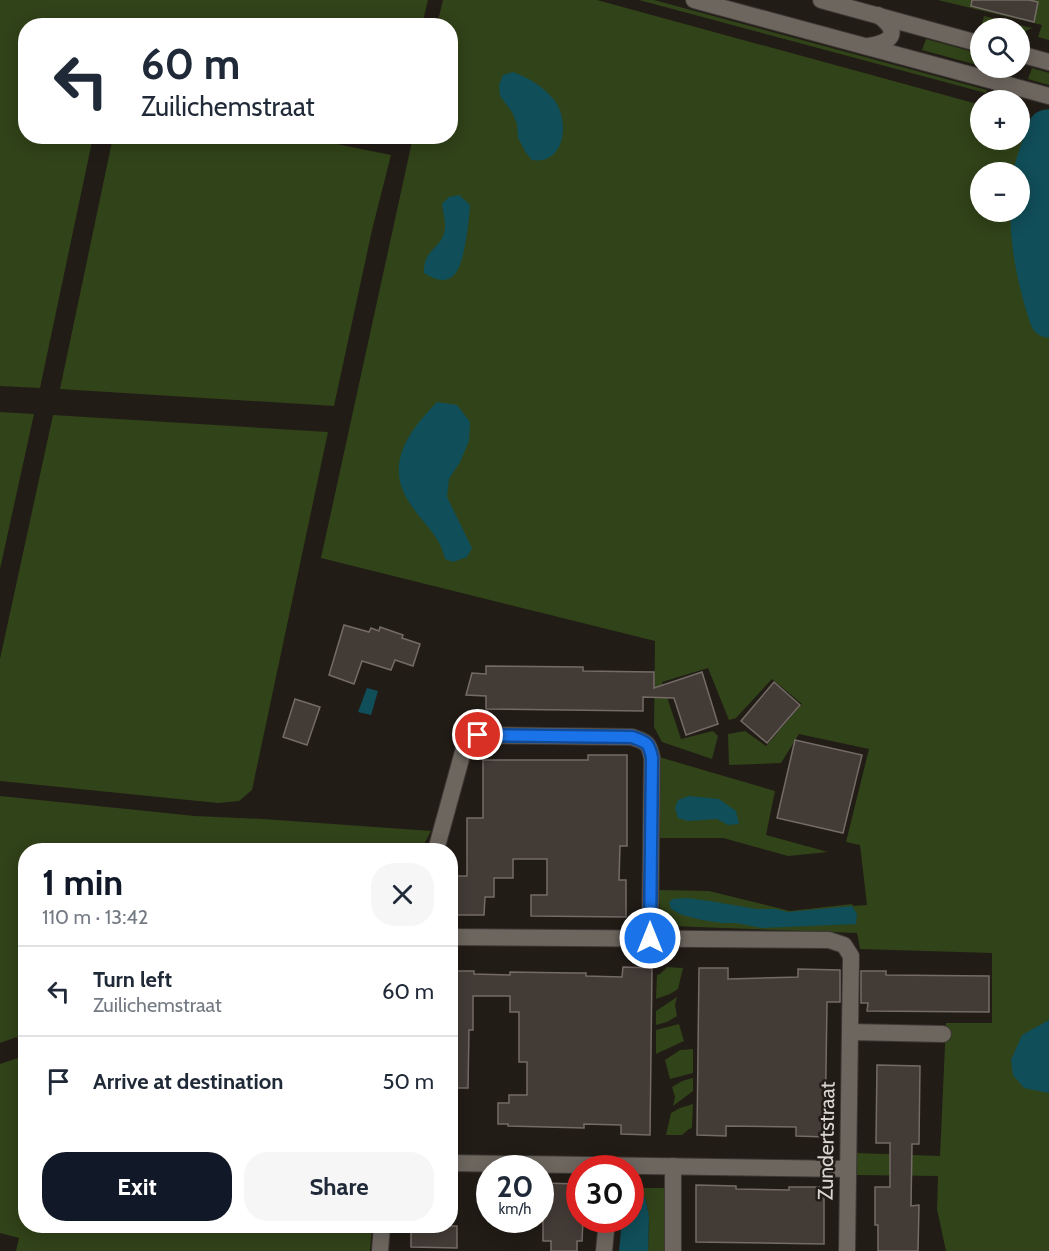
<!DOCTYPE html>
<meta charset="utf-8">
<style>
body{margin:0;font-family:Cabin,sans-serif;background:#f6f6f7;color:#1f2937;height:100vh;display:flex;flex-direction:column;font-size:22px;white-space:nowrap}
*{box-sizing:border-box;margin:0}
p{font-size:20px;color:#747a83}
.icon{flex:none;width:33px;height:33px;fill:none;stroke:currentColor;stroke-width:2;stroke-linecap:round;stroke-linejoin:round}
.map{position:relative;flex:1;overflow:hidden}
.panel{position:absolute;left:18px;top:843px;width:440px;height:390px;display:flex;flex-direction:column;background:#fff;border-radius:24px;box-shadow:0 3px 15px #0003}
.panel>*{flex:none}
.banner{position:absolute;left:18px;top:18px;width:440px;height:126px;border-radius:24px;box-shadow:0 3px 15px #0003;background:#fff;color:#1f2937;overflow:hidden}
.buttons{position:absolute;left:970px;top:18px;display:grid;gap:12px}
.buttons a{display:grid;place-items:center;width:60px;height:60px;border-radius:50%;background:#fff;box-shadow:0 3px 15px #0003;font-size:30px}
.speed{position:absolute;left:476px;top:1155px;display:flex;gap:12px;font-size:30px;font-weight:700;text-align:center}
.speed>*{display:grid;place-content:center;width:78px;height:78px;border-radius:50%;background:#fff;box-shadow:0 3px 15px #0003;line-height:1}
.speed small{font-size:15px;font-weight:400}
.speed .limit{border:9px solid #d22;background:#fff;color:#111}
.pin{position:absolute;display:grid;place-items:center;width:51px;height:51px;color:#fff;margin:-26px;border:3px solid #fff;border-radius:50%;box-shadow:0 2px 6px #0007}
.me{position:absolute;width:66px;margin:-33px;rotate:0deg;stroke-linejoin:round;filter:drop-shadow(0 0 4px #0008)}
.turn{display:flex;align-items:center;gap:21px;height:126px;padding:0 24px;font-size:27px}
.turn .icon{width:78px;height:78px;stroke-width:2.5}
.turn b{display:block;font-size:42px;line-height:51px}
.round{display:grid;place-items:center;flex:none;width:63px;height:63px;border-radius:24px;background:#f6f6f7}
.head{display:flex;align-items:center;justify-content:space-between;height:102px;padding:0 24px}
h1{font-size:36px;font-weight:700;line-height:45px;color:#111827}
.cta{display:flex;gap:12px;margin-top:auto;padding:12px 24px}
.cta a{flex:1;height:69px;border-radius:24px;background:#111827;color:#fff;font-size:24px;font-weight:700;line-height:69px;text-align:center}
.cta a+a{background:#f6f6f7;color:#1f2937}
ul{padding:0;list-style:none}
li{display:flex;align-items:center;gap:18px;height:90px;padding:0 24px;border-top:2px solid #e0e1e3}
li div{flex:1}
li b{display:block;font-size:22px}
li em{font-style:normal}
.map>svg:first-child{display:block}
.green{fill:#314319;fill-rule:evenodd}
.water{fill:#104e59}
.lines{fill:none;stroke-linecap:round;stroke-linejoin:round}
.river{stroke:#104e59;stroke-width:39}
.building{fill:#433b36;stroke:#746b66;stroke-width:1.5}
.minor-casing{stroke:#3c3834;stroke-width:18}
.secondary-casing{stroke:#3c3834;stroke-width:18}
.minor{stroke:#6d665f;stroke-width:16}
.secondary{stroke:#6d665f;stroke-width:16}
.route-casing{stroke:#114b97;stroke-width:15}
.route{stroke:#1a73e8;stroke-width:10}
.labels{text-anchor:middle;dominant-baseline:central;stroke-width:5;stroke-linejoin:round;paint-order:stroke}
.street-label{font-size:21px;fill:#d8d4d0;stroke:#221c16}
</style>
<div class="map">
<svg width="1049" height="1251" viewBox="0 0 1049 1251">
<rect width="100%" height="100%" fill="#221c16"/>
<g class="green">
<polygon points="0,0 428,0 422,25 26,26 26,136 93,137 40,388 0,386"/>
<path d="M443,0H597L981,105V140H1020V116L1049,124V1251H946L937,1209L938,1176L857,1175V1153L940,1156L946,1023H992V953L860,949L857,933L671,926L665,924L660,910L658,890L709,891L790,911L852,904L853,906L867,905L860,845L846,842L869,749L799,734L781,763L729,765L728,734L745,731L766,746L802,704L772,679L736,718L729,720L708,668L662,682L681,739L713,731L718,736L712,759L662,742L654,727L655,641L321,558L413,137L450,136V26L437,25ZM981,172H1020V212H981Z"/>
<polygon points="639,0 654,0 987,90 986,93"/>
<polygon points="938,0 1049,0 1049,40 1038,37 1042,25"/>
<polygon points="984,16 1032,28 1020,34 1020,28 981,28 981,32 980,31"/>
<polygon points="926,39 981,54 981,66 922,50"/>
<polygon points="1032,68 1049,73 1049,85 1028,79"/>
<polygon points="113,137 302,137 391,155 372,230 334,406 60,389"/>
<polygon points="0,412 34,414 0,569"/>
<polygon points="53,415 328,432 252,790 239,801 218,803 0,781 0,659"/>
<polygon points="659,757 775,791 766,835 828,852 788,856 723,838 659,838"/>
<polygon points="0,796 195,816 263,819 431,831 421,850 26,850 26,1226 372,1226 370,1251 16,1251 19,1238 0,1233 0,1064 24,1056 17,1037 0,1043"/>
<polygon points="667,967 683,968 678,989 670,994 656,999 657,975 660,974"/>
<polygon points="677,997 675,1005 677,1016 667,1022 656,1025 656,1011"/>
<polygon points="679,1024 684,1041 656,1054 656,1030"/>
<polygon points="693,1049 693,1073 670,1079 665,1060 680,1050"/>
<polygon points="693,1078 693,1091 673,1106 675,1097 672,1087 682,1081"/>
<polygon points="693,1104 692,1128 689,1129 682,1135 666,1135 671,1113 680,1108"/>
<polygon points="630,1188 668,1188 667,1251 648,1251 649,1216 645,1197 630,1199"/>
</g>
<g class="water">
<path d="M513,72C529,78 544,87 555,101C570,122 565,165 532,160L526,153L518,138L517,124L512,112L500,96L499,85L503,75Z"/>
<path d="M459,195L470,205C469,220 465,265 454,275C446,284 433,279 424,273C423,251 438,250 444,234C447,224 443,213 442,204L449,197Z"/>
<path d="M437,402L457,405L470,422L469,441L460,462L449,479L447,497L472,548L467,557L453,562L445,559C441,538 425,525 413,508C382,467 407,433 437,402Z"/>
<polygon points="367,688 378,691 371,715 358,712"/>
<polygon points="689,796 719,799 736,811 739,824 728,825 717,819 688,821 678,818 675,808 678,800"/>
<polygon points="687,898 710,901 756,909 776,909 788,912 852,906 857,914 856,924 762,928 736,923 722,923 702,920 682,915 671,909 669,902 673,899"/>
<polygon points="1049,1020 1049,1093 1024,1088 1013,1075 1011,1060 1022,1035"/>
<polygon points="645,1197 649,1216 648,1251 619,1251 622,1220 630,1220 630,1199"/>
</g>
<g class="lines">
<path class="river" d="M1047,129C1043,143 1036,158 1033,173C1025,224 1033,269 1049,318"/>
</g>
<g class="building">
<polygon points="972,0 1029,0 1038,2 1034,22 971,6"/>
<polygon points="344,625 369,632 371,628 379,631 380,627 403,635 402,638 420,644 413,666 395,660 391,670 362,661 354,684 329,675"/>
<polygon points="486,666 583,667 583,671 654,672 654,688 702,672 718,724 686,735 674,698 643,697 643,711 486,709 486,696 466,695 472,673 486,674"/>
<polygon points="774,682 800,705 767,743 741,721"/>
<polygon points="295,699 320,707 307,745 283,737"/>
<polygon points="795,740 862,755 843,833 777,818"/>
<polygon points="588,755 627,755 627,846 620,846 619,880 626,880 626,917 531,916 531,895 547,895 547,859 513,859 513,878 494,878 494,897 485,897 484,915 450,915 450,876 467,876 467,818 483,818 483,760 588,760"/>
<polygon points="623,967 652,968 650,1135 621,1134 621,1125 584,1124 584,1128 508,1126 508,1124 498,1124 498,1103 509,1103 509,1095 527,1095 527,1062 519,1062 519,1012 510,1012 510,996 473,996 473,1030 469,1030 468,1088 450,1088 450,971 474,971 474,974 510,975 510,972 574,973 586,973 586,976 622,977"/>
<polygon points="699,968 728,968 728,979 798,977 798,969 840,970 840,1002 827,1002 825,1137 796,1136 796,1127 726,1126 726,1136 697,1135"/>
<polygon points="861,971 886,971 886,975 989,976 989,1012 867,1011 868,1003 861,1003"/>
<polygon points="877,1065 920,1066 919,1144 912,1144 911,1206 919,1205 918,1251 878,1251 878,1225 875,1225 875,1187 890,1187 890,1143 876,1143"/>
<polygon points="543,1183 579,1184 579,1220 583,1220 582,1241 577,1241 577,1251 551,1251 551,1241 543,1241"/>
<polygon points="696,1185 736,1186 736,1189 789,1190 789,1187 824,1187 824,1244 696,1242"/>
<polygon points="411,1226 457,1226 457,1248 411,1247"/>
</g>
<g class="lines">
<g class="minor-casing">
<g id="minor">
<path d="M436,850L464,748L469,740L478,735L632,737C646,742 649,742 652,758L650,938"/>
<polyline points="450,937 829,940 844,945 851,956 847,1251"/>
<polyline points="850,1032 943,1034"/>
<polyline points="450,1163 848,1169"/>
<polyline points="673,1166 673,1251"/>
<polyline points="380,1251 382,1226"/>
<polyline points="604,1251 607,1220"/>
</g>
</g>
<g class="secondary-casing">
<g id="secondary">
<polyline points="694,0 1049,96"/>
<polyline points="821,0 981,44"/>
<path d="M869,46C894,42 900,31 878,15"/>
<polyline points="1020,54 1049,62"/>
</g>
</g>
<use href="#minor" class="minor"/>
<use href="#secondary" class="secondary"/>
</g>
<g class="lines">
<g class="route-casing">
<path id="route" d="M478,735L632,737C646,742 649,742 652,758L650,938"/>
</g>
<use href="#route" class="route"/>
</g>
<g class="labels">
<g class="street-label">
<text transform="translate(826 1141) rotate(-89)">Zundertstraat</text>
</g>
</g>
</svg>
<div class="buttons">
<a><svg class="icon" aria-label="search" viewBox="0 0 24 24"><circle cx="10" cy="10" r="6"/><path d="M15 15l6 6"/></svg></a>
<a>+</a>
<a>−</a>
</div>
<div class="speed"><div>20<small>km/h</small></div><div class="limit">30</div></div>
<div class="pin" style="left:478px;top:735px;background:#d93025"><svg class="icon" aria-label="arrive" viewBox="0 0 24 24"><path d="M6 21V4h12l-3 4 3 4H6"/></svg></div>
<svg class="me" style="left:650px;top:938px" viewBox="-20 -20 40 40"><circle r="17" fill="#1a73e8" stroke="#fff" stroke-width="3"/><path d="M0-11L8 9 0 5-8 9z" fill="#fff"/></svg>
<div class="banner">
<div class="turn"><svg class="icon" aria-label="left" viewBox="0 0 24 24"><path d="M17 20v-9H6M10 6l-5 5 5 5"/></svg><div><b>60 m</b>Zuilichemstraat</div></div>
</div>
<section class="panel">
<div class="head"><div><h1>1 min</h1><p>110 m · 13:42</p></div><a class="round"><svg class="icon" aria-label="close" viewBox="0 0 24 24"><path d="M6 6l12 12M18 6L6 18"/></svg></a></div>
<ul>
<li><svg class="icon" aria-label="left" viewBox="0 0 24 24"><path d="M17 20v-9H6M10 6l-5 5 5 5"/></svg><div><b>Turn left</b><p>Zuilichemstraat</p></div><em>60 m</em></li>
<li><svg class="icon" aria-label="arrive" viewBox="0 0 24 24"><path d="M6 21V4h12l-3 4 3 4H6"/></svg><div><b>Arrive at destination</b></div><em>50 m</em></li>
</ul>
<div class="cta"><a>Exit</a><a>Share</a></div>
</section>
</div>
